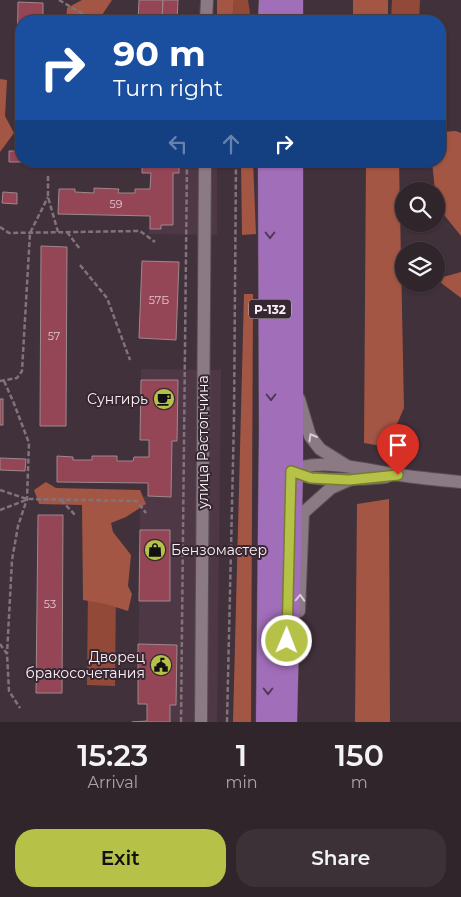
<!DOCTYPE html>
<meta charset="utf-8">
<style>
body{margin:0;font-family:Montserrat,sans-serif;background:#3d3138;color:#f1f3f6;height:100vh;display:flex;flex-direction:column;font-size:19px;white-space:nowrap}
*{box-sizing:border-box;margin:0}
p{font-size:16px;color:#a8a5a9}
.icon{flex:none;width:28px;height:28px;fill:none;stroke:currentColor;stroke-width:2;stroke-linecap:round;stroke-linejoin:round}
.map{position:relative;height:722px;overflow:hidden}
.sheet{display:flex;flex-direction:column;background:#31252c;flex:1}
.sheet>*{flex:none}
.hud{position:absolute;left:15px;top:15px;width:431px;height:152px;border-radius:20px;box-shadow:0 1px 4px #0004,0 0 0 1px #4c4248;background:#1a4fa0;color:#fff;overflow:hidden}
.tools{position:absolute;left:395px;top:182px;display:grid;gap:10px}
.tools a{display:grid;place-items:center;width:50px;height:50px;border-radius:50%;background:#31252c;box-shadow:0 1px 4px #0004,0 0 0 1px #4c4248;font-size:25px}
.pin{position:absolute;display:grid;place-items:center;width:42px;height:42px;color:#fff;margin:-51px -21px;border-radius:50% 50% 50% 0;rotate:-45deg;box-shadow:0 0 5px #0007}
.pin .icon{rotate:45deg}
.me{position:absolute;width:55px;margin:-28px;rotate:1deg;stroke-linejoin:round;filter:drop-shadow(0 0 4px #0008)}
.turn{display:flex;align-items:center;gap:18px;height:105px;padding:0 15px;font-size:22px}
.turn .icon{width:65px;height:65px;stroke-width:2.5}
.turn b{display:block;font-size:35px;line-height:42px}
.lanes{display:flex;align-items:center;height:48px;padding:0 15px;background:#0003;justify-content:center;gap:25px;direction:ltr}
.lanes .off{opacity:.35}
.eta{display:flex;justify-content:space-evenly;align-items:center;height:85px;text-align:center}
.eta b{font-size:30px;font-weight:600;line-height:35px}
.primary-button{display:flex;gap:10px;margin-top:auto;padding:10px 15px}
.primary-button a{flex:1;height:58px;border-radius:20px;background:#b6c148;color:#111;font-size:20px;font-weight:600;line-height:58px;text-align:center}
.primary-button a+a{background:#3d3138;color:#f1f3f6}
.map>svg:first-child{display:block}
.built{fill:#4e3846}
.green{fill:#934938}
.forest{fill:#a35643}
.building{fill:#944657;stroke:#9f888c}
.lines{fill:none;stroke-linecap:round;stroke-linejoin:round}
.street-casing{stroke:#5a4d55;stroke-width:14}
.highway-casing{stroke:#5a4d55;stroke-width:25}
.path{stroke:#81737c;stroke-width:2.5;stroke-dasharray:5 2.5;stroke-linecap:butt}
.street{stroke:#8b7984;stroke-width:12}
.highway{stroke:#a16eb9;stroke-width:24}
.oneway{stroke:#513953}
.oneway2{stroke:#d9cdd4}
.route-casing{stroke:#767d2f;stroke-width:12}
.route{stroke:#b6c148;stroke-width:9}
.labels{text-anchor:middle;dominant-baseline:central;stroke-width:4;stroke-linejoin:round;paint-order:stroke}
.number-label{font-size:11px;fill:#e1c6cf}
.shield{fill:#362731;stroke:#c0b4bc;stroke-width:1}
.shield-label{font-size:12px;font-weight:bold;fill:#fbf1f7}
.poi-label{font-size:14px;fill:#fbf1f7;stroke:#362731;text-anchor:end}
.street-label{font-size:14px;fill:#fbf1f7;stroke:#362731}
</style>
<div class="map">
<svg width="461" height="722" viewBox="0 0 461 722">
<rect width="100%" height="100%" fill="#41313b"/>
<g class="built">
<polygon points="142,161 217,161 217,235 149,234 151,173"/>
<polygon points="141,369 221,370 217,722 147,722 147,705 138,704 140,497 148,496 149,441 140,440"/>
</g>
<g class="green">
<polygon points="234,0 248,0 250,13 247,21 232,21"/>
<polygon points="392,0 420,0 419,21 391,21"/>
<polygon points="88,584 116,584 115,686 87,685"/>
</g>
<g class="forest">
<polygon points="82,0 112,0 98,21 66,21 67,8"/>
<polygon points="217,0 234,0 232,21 217,21"/>
<rect x="353" y="0" width="35" height="21"/>
<polygon points="0,79 7,80 5,116 14,133 0,152"/>
<polygon points="456,131 461,133 461,236 445,216 436,201 432,161 440,161 440,132"/>
<polygon points="241,161 253,161 256,234 242,235"/>
<polygon points="366,161 399,161 404,408 387,447 364,443"/>
<polygon points="461,272 461,298 436,279"/>
<polygon points="244,294 253,294 251,722 233,722"/>
<polygon points="46,482 56,488 140,490 146,504 126,517 111,523 113,532 131,555 128,586 132,594 128,611 106,604 83,600 82,505 39,504 34,490"/>
<polygon points="389,499 390,722 355,722 357,504"/>
</g>
<g class="building">
<polygon points="139,0 163,0 162,21 138,21"/>
<polygon points="163,0 178,0 177,21 162,21"/>
<polygon points="18,2 43,3 43,21 21,21 21,122 16,122"/>
<polygon points="9,151 21,151 21,161 49,162 9,162"/>
<polygon points="142,161 179,161 179,173 173,173 173,225 161,225 161,229 150,229 150,216 58,214 59,189 75,189 75,192 94,193 94,188 119,189 118,193 135,193 135,189 150,189 151,173 142,173"/>
<polygon points="3,192 17,193 17,204 2,203"/>
<polygon points="41,246 67,247 66,426 40,426"/>
<polygon points="142,261 179,262 176,340 139,338"/>
<polygon points="141,380 178,380 177,441 172,441 171,497 148,496 148,483 57,482 57,456 73,457 73,460 92,460 92,456 117,456 117,461 133,461 134,457 149,457 149,440 140,440"/>
<rect x="0" y="399" width="3" height="26"/>
<polygon points="0,458 26,459 25,471 0,470"/>
<polygon points="38,515 63,515 62,693 36,693"/>
<polygon points="140,530 170,530 170,601 139,601"/>
<polygon points="138,644 177,645 176,705 170,705 170,722 132,722 147,721 147,704 138,704"/>
</g>
<g class="lines">
<g class="street-casing">
<g id="street">
<polyline points="206,21 207,0"/>
<polyline points="299,399 310,436 320,449 347,466"/>
<path d="M289,468C301,484 367,479 386,477"/>
<path d="M288,473C315,455 369,471 399,475C420,478 440,480 461,482"/>
<polyline points="299,611 303,513 331,488 349,480"/>
<polyline points="201,722 205,161"/>
</g>
</g>
<g class="highway-casing">
<g id="highway">
<polyline points="270,21 271,0"/>
<polyline points="291,21 291,0"/>
<polyline points="268,722 271,431 270,161"/>
<polyline points="285,722 291,471 291,161"/>
</g>
</g>
<g class="path">
<polyline points="59,0 95,21"/>
<polyline points="48,176 48,197 58,232"/>
<polyline points="0,227 9,233 140,231 155,242"/>
<polyline points="67,232 80,249"/>
<polyline points="80,265 107,298 130,360"/>
<polyline points="0,381 17,378 22,371 30,233 48,197"/>
<polyline points="4,381 13,401 29,443 27,499 18,526 12,560 7,654"/>
<polyline points="0,490 27,499 137,501 146,513"/>
<polyline points="61,500 75,515"/>
<polyline points="0,510 26,500"/>
<polyline points="0,644 7,654 9,691 20,708"/>
<polyline points="181,722 187,161"/>
<polyline points="227,722 234,419 236,161"/>
</g>
<use href="#street" class="street"/>
<use href="#highway" class="highway"/>
</g>
<defs><path id="oneway-chevron" d="M-2-3.5L2.5 0L-2 3.5" fill="none" stroke-width="1.6" stroke-linecap="round" stroke-linejoin="round" transform="scale(1.25)"/></defs>
<g class="oneway">
<use href="#oneway-chevron" transform="translate(270 235) rotate(90)"/>
<use href="#oneway-chevron" transform="translate(271 397) rotate(90)"/>
<use href="#oneway-chevron" transform="translate(268 691) rotate(90)"/>
</g>
<g class="oneway2">
<use href="#oneway-chevron" transform="translate(312 437) rotate(-120)"/>
<use href="#oneway-chevron" transform="translate(300 598) rotate(-88)"/>
</g>
<g class="lines">
<g class="route-casing">
<polyline id="route" points="287,641 291,471 311,478 349,480 398,475"/>
</g>
<use href="#route" class="route"/>
</g>
<defs>
<g id="cafe-disc" transform="scale(1.125)"><circle r="9.5" fill="#b6c148" stroke="#362731"/><path d="M-5.5-4.5H6V0H3Q3 3.5 0 3.5H-2.5Q-5.5 3.5-5.5 0ZM3-3.2v2h1.7v-2ZM-6 4.5H4V6H-6Z" fill="#111"/></g>
<g id="shop-disc" transform="scale(1.125)"><circle r="9.5" fill="#b6c148" stroke="#362731"/><path d="M-5-2.5h2.3a2.7 3.5 0 0 1 5.4 0H5L5.5 6h-11ZM-1.5-2.5h3a1.5 2.3 0 0 0-3 0Z" fill="#111"/></g>
<g id="civic-disc" transform="scale(1.125)"><circle r="9.5" fill="#b6c148" stroke="#362731"/><path d="M-.6-6.5H3V-4.5H.6V-3L4-1V1h2V6H-6V1h2V-1L-.6-3ZM-1.2 2.5V6h2.4V2.5Z" fill="#111"/></g>
</defs>
<g fill-rule="evenodd">
<use href="#cafe-disc" x="164" y="399"/>
<use href="#shop-disc" x="155" y="550"/>
<use href="#civic-disc" x="161" y="665"/>
</g>
<g class="labels">
<g class="number-label">
<text x="116" y="204">59</text>
<text x="159" y="300">57Б</text>
<text x="54" y="336">57</text>
<text x="50" y="604">53</text>
</g>
<rect class="shield" x="249" y="299.5" width="42" height="19" rx="4"/>
<g class="shield-label">
<text x="270" y="309">Р-132</text>
</g>
<g class="poi-label">
<text x="148" y="399">Сунгирь</text>
<text x="171" y="550" text-anchor="start">Бензомастер</text>
<text x="145" y="657">Дворец<tspan x="145" dy="16">бракосочетания</tspan></text>
</g>
<g class="street-label">
<text transform="translate(203 442) rotate(-90)">улица Растопчина</text>
</g>
</g>
</svg>
<div class="tools">
<a><svg class="icon" aria-label="search" viewBox="0 0 24 24"><circle cx="10" cy="10" r="6"/><path d="M15 15l6 6"/></svg></a>
<a><svg class="icon" aria-label="layers" viewBox="0 0 24 24"><path d="M12 4l9 5-9 5-9-5zM3 14l9 5 9-5"/></svg></a>
</div>
<div class="pin" style="left:398px;top:475px;background:#d93025"><svg class="icon" aria-label="arrive" viewBox="0 0 24 24"><path d="M6 21V4h12l-3 4 3 4H6"/></svg></div>
<svg class="me" style="left:287px;top:641px" viewBox="-20 -20 40 40"><circle r="17" fill="#b6c148" stroke="#fff" stroke-width="3"/><path d="M0-11L8 9 0 5-8 9z" fill="#fff"/></svg>
<div class="hud">
<div class="turn"><svg class="icon" aria-label="right" viewBox="0 0 24 24"><path d="M7 20v-9h11M14 6l5 5-5 5"/></svg><div><b>90 m</b>Turn right</div></div>
<div class="lanes"><svg class="icon off" aria-label="left" viewBox="0 0 24 24"><path d="M17 20v-9H6M10 6l-5 5 5 5"/></svg><svg class="icon off" aria-label="ahead" viewBox="0 0 24 24"><path d="M12 20V5M6 11l6-6 6 6"/></svg><svg class="icon" aria-label="right" viewBox="0 0 24 24"><path d="M7 20v-9h11M14 6l5 5-5 5"/></svg></div>
</div>
</div>
<section class="sheet">
<div class="eta">
<div><b>15:23</b><p>Arrival</p></div>
<div><b>1</b><p>min</p></div>
<div><b>150</b><p>m</p></div>
</div>
<div class="primary-button"><a>Exit</a><a>Share</a></div>
</section>
